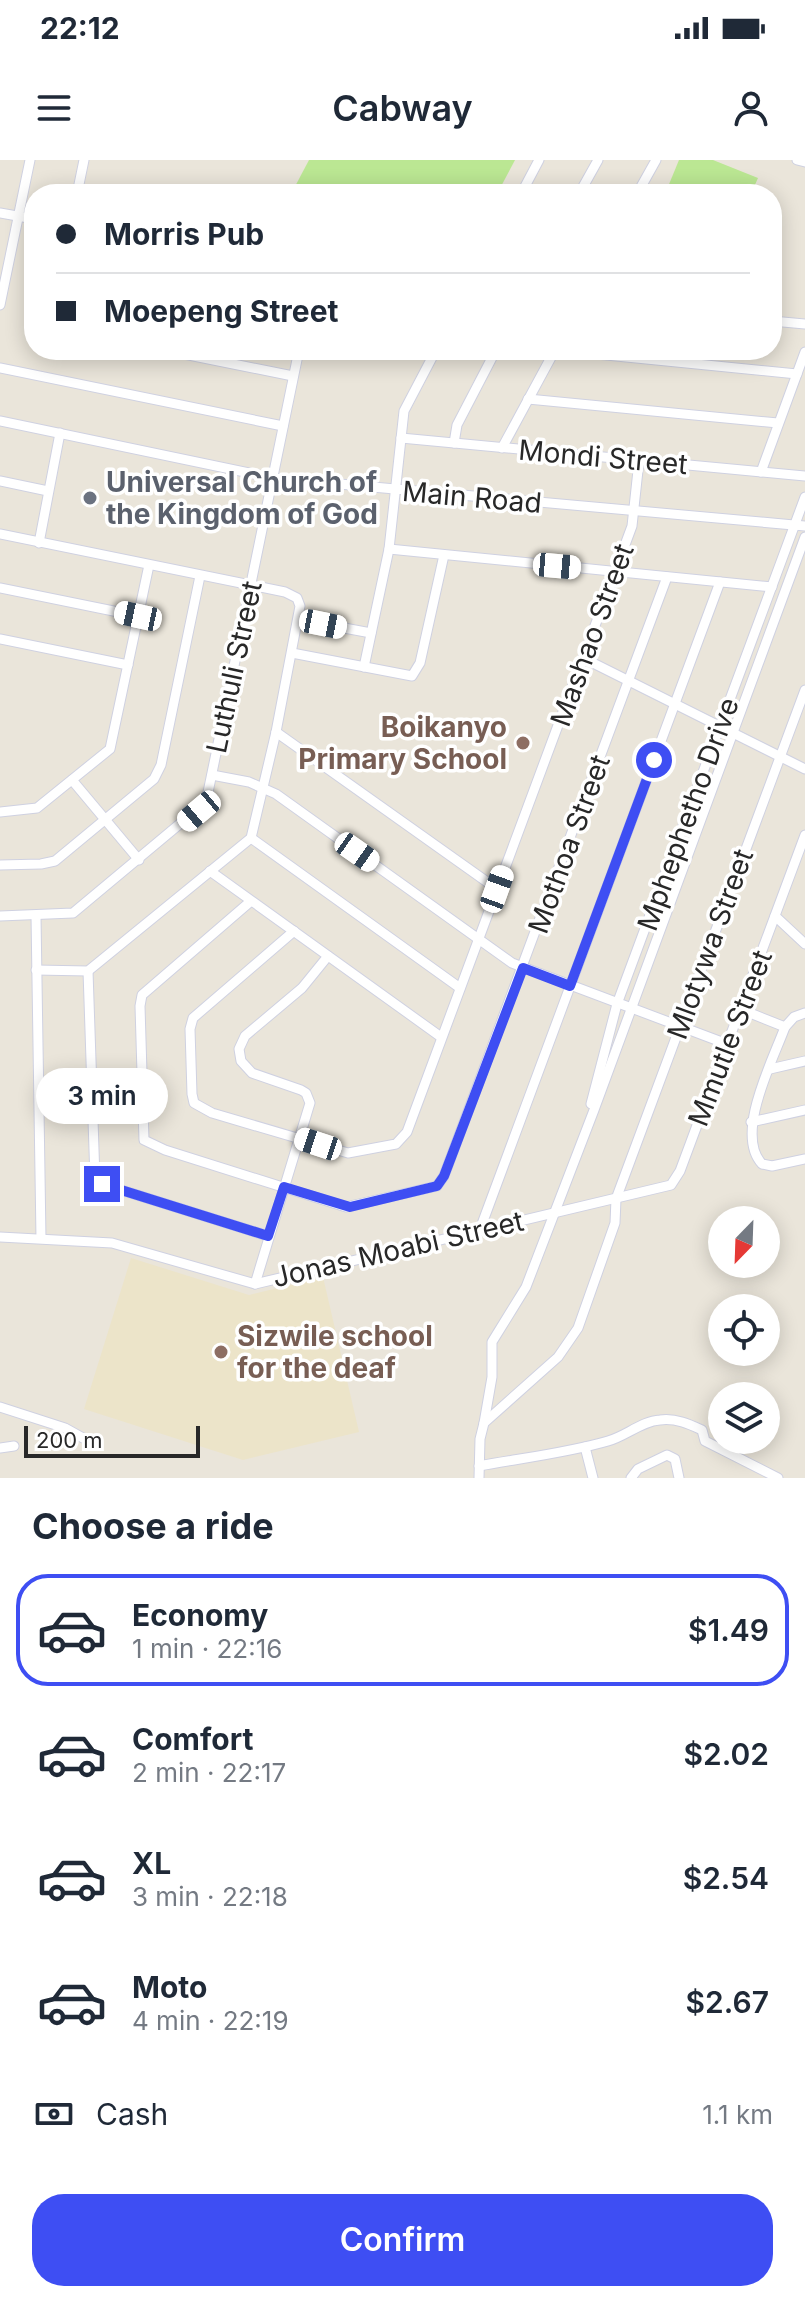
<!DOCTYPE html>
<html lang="en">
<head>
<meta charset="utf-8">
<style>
  body { margin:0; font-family:Inter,sans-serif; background:#f6f6f7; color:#1f2937; height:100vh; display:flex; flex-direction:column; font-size:30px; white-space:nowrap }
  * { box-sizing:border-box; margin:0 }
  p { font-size:26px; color:#747a83 }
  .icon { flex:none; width:44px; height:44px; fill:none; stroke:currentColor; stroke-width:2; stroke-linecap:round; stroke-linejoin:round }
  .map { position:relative; height:1318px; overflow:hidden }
  .drawer { display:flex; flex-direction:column; background:#fff; flex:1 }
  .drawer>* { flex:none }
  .guide { position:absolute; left:24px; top:24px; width:758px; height:176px; border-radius:32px; box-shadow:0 4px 20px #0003; display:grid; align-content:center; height:176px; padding:0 32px; background:#fff }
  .needle { width:52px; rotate:203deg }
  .fabs { position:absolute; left:708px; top:1046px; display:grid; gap:16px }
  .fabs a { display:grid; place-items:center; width:72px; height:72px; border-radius:50%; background:#fff; box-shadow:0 4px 20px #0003; font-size:40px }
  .scale { position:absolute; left:24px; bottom:20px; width:176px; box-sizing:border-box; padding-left:8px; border:4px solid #282828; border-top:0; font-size:22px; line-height:28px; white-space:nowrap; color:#282828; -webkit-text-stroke:6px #fff; paint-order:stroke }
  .end { position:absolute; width:36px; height:36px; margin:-18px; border:10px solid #3e4ef3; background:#fff; box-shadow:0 0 0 4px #fff }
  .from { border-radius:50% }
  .bubble { position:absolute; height:56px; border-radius:28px; background:#fff; box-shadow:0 4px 20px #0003; font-size:26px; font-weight:600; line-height:56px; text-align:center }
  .car { position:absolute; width:24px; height:48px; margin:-24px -12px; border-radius:10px; box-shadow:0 0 6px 2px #0007; background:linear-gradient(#fff 24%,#345 0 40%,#fff 0 76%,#345 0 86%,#fff 0) }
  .guide b { display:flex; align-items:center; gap:28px; height:76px; font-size:30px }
  .guide b+b { border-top:2px solid #e0e1e3 }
  .guide i { width:20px; height:20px; background:#1f2937 }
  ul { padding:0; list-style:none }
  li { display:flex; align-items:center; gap:24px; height:112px; margin:0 16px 12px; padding:0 16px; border:4px solid transparent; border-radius:32px }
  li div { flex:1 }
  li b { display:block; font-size:30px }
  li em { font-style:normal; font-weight:600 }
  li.active { border-color:#3e4ef3 }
  li>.icon { width:72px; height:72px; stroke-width:1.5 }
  h2 { padding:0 32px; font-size:36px; line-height:96px }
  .pay { display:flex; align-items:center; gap:20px; height:88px; padding:0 32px; font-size:30px }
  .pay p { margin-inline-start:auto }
  .cta { display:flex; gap:16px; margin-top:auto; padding:16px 32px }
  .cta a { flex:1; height:92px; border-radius:32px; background:#3e4ef3; color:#fff; font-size:32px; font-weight:600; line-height:92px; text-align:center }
  .status { display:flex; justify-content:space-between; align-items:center; height:56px; padding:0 40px; background:#fff; direction:ltr }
  .status svg { height:22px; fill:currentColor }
  header { display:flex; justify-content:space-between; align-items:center; height:104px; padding:0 32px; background:#fff; font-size:36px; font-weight:600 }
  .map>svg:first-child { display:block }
</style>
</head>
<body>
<div class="status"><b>22:12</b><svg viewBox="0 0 49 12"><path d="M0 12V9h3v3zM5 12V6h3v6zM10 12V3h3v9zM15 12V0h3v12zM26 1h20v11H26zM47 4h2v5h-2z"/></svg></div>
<header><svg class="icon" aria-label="menu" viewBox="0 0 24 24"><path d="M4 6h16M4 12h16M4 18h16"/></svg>Cabway<svg class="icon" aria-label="person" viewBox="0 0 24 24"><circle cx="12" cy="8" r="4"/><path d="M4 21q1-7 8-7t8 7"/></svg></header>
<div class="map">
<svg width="805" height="1318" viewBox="0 0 805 1318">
  <rect width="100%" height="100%" fill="#eae5da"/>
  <path fill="#ece4c9" d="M131 1098 249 1135 323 1117 359 1272 243 1300 84 1249Z"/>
  <g fill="#bbe793">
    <path d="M309 0H515L497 34H291Z"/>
    <path d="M679 0H713L758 18 751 34H665Z"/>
  </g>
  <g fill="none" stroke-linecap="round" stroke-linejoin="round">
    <defs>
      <g id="minor">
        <path d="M797 0 805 2"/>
        <path d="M77 34 84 0"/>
        <path d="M521 34 539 0"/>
        <path d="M579 34 598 0"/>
        <path d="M637 34 656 0"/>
        <path d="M0 53 34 59"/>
        <path d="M0 145 30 0"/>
        <path d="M772 161 805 164"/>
        <path d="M164 190 293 216"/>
        <path d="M556 190 797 214"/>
        <path d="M0 208 283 266"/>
        <path d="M528 239 778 263"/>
        <path d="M0 261 273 318 805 366"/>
        <path d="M401 278 805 316"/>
        <path d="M454 283 457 265 496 190"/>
        <path d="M502 288 555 190"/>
        <path d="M761 312 805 192"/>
        <path d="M0 321 48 331"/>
        <path d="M0 374 285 432 297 438 300 446 276 572 251 678 88 811 36 810"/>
        <path d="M39 383 60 273"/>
        <path d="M389 389 772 427"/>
        <path d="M0 428 138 456"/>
        <path d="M323 464 371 473"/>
        <path d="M0 479 128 505"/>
        <path d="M292 493 412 516 420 503 444 395"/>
        <path d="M583 498 805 609"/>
        <path d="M364 507 389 389 404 251 436 190"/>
        <path d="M276 572 497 729"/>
        <path d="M212 615 249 622 276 634 512 803 727 884"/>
        <path d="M72 620 139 700"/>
        <path d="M0 652 37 648 110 589 149 405"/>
        <path d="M251 678 460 828"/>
        <path d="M0 705 41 704 55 701 154 619 161 605 200 416"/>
        <path d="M210 711 441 877"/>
        <path d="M251 741 142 835 140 846 144 980 165 990 346 1047 437 1026 444 1016 667 417"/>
        <path d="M0 756 73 753 206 642 299 190"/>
        <path d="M36 756 41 1078"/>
        <path d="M775 756 805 784"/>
        <path d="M294 771 193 858 190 869 192 934 194 943 212 953 348 993 396 984 407 972 632 366 639 301"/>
        <path d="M88 811 95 1019 102 1024 268 1076"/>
        <path d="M740 849 785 867"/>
        <path d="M805 853 794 857 785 867C773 900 734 974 762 1004L772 1006 805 999"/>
        <path d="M770 909 805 901"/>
        <path d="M591 944 617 844 805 337"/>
        <path d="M751 962 805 950"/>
        <path d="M479 1072 720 422"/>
        <path d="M0 1077 112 1083 255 1124 671 1025 680 1011 805 675"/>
        <path d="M255 1124 310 943 306 933 301 930 252 913 241 901 239 889 245 876 302 828 328 796"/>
        <path d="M0 1247 65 1268 83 1278"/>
        <path d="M484 1263 492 1217V1182L526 1127 594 950 805 377"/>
        <path d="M585 1287 593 1318"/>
        <path d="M0 1288 14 1286"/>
        <path d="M479 1306C522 1298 567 1293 608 1281 626 1276 642 1261 660 1260 676 1258 689 1264 702 1270L705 1281 778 1318"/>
        <path d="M479 1318 480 1279 484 1263 558 1197 578 1168 615 1063 616 1039 805 530"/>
        <path d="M631 1318 638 1309 667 1295 675 1299 679 1318"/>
      </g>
    </defs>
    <use href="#minor" stroke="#cfd1e1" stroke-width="11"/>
    <use href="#minor" stroke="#fff" stroke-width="9"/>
  </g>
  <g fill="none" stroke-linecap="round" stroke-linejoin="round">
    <path stroke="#3e4ef3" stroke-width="10" d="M102 1024 268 1076 284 1027 350 1047 437 1026 444 1016 523 808 570 826 654 600"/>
  </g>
  <circle fill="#6b7280" stroke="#fff" stroke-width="3" cx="90" cy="338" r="8"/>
  <g fill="#8d6e63" stroke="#fff" stroke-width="3">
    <circle cx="523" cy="583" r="8"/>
    <circle cx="221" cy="1192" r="8"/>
  </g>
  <g text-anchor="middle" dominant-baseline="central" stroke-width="7" stroke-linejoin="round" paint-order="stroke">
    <g font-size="28" fill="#282828" stroke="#fff">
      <text transform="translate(603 297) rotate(5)">Mondi Street</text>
      <text transform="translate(472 337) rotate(5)">Main Road</text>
      <text transform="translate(592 475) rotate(-70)">Mashao Street</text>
      <text transform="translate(234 507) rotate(-78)">Luthuli Street</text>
      <text transform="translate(688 654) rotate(-70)">Mphephetho Drive</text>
      <text transform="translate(569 684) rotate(-70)">Mothoa Street</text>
      <text transform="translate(710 784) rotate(-70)">Mlotywa Street</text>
      <text transform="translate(730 878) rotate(-69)">Mmutle Street</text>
      <text transform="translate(398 1089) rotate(-13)">Jonas Moabi Street</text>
    </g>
    <g font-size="28" font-weight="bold" fill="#5b616d" stroke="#fff" text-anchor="start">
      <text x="106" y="322">Universal Church of<tspan x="106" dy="32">the Kingdom of God</tspan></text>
    </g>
    <g font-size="28" font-weight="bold" fill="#785e54" stroke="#fff" text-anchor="end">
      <text x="507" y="567">Boikanyo<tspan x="507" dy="32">Primary School</tspan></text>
      <text x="237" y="1176" text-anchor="start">Sizwile school<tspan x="237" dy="32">for the deaf</tspan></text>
    </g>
  </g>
</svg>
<div class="fabs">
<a><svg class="needle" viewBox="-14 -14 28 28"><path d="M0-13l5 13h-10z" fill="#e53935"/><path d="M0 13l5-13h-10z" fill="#747a83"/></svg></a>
<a><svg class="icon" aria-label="locate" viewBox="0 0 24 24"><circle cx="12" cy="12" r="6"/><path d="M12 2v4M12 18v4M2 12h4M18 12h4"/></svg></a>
<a><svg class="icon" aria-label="layers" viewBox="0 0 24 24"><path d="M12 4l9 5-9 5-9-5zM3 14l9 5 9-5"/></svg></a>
</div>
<div class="scale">200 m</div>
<i class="end from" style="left:654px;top:600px"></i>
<i class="end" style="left:102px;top:1024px"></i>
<div class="bubble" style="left:36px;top:908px;width:132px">3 min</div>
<i class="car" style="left:557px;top:406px;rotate:95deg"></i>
<i class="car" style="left:138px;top:456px;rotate:282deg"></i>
<i class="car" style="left:323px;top:464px;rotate:101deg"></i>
<i class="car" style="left:199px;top:651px;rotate:230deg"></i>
<i class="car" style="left:357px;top:692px;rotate:125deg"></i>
<i class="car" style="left:497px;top:729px;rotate:20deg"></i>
<i class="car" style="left:318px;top:984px;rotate:288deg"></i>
<div class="guide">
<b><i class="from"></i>Morris Pub</b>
<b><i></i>Moepeng Street</b>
</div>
</div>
<section class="drawer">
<h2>Choose a ride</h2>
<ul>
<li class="active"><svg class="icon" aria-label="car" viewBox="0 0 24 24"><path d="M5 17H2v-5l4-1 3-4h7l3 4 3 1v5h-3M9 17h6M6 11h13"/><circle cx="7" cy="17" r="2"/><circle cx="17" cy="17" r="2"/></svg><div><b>Economy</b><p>1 min · 22:16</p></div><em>$1.49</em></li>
<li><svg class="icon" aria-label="car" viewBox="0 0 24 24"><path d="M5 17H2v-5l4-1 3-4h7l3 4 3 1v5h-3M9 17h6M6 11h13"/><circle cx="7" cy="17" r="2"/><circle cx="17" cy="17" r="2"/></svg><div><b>Comfort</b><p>2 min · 22:17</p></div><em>$2.02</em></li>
<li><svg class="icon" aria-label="car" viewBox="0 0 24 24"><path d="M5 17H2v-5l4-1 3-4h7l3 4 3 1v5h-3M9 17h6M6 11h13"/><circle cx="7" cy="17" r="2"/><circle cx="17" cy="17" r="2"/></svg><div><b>XL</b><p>3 min · 22:18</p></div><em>$2.54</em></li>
<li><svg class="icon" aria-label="car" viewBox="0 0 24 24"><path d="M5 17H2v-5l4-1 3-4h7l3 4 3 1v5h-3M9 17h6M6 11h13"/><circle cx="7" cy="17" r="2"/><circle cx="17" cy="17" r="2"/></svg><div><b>Moto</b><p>4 min · 22:19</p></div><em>$2.67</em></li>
</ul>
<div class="pay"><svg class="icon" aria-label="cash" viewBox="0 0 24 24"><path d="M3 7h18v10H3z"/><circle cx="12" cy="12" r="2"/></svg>Cash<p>1.1 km</p></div>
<div class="cta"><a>Confirm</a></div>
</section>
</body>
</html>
